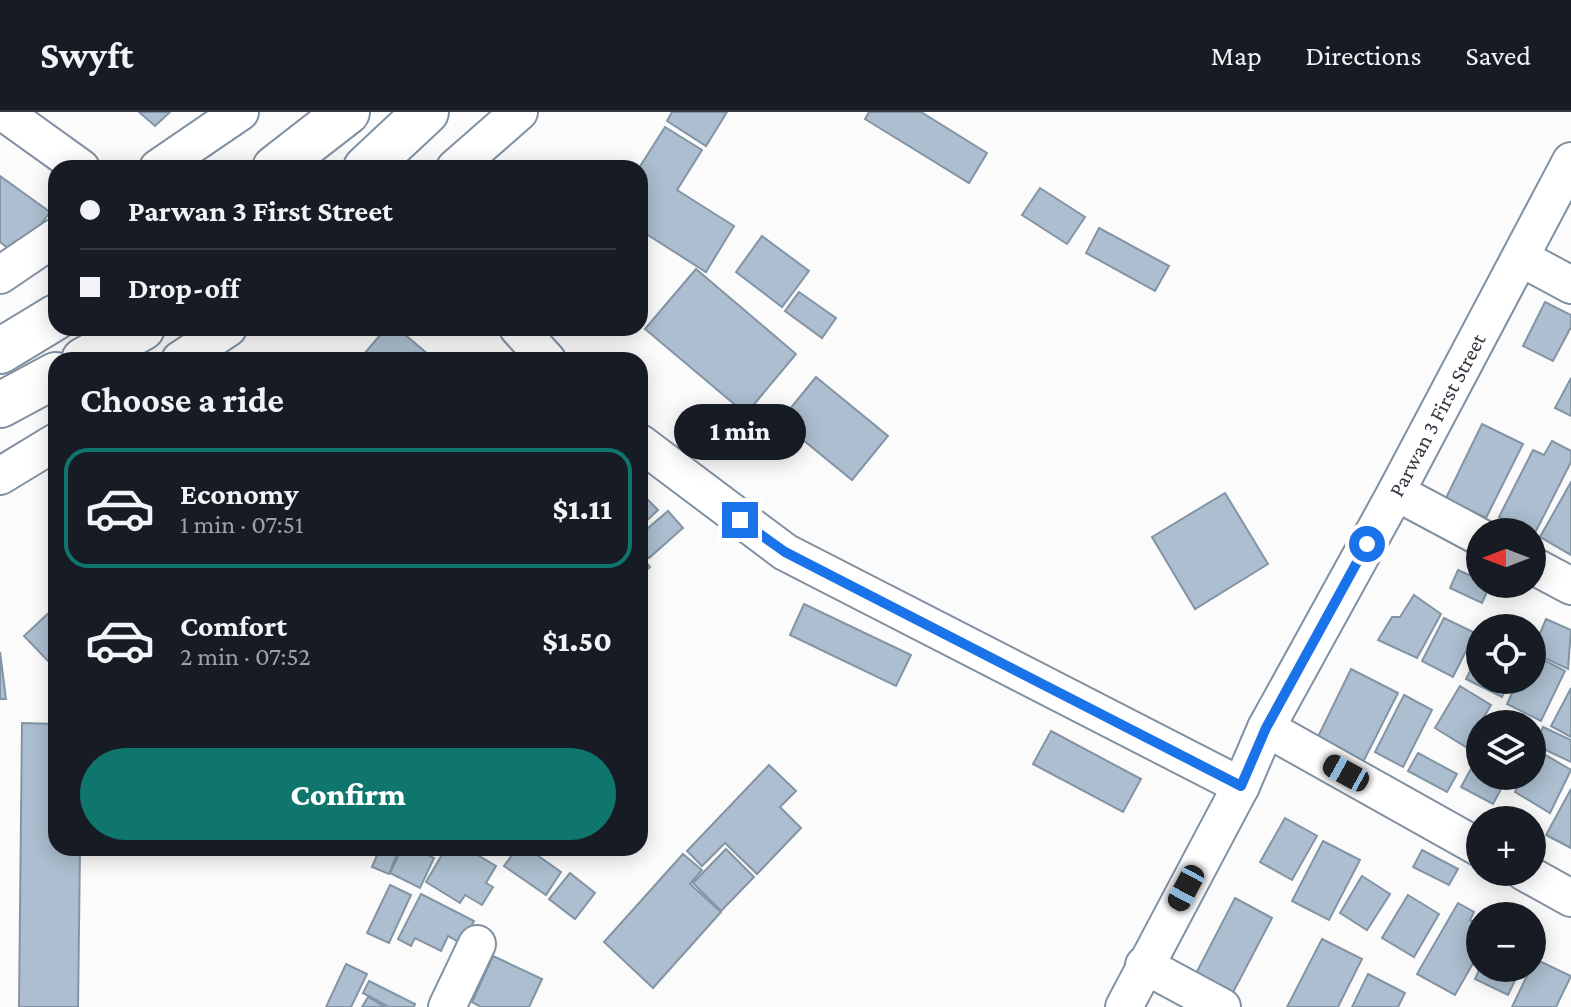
<!DOCTYPE html>
<html lang="en">
<head>
<meta charset="utf-8">
<style>
  body { margin:0; font-family:"Crimson Pro",serif; background:#20242c; color:#f1f3f6; height:100vh; display:flex; flex-direction:column; font-size:30px; white-space:nowrap }
  * { box-sizing:border-box; margin:0 }
  p { font-size:26px; color:#9ea1a6 }
  .icon { flex:none; width:44px; height:44px; fill:none; stroke:currentColor; stroke-width:2; stroke-linecap:round; stroke-linejoin:round }
  .map { position:relative; flex:1; overflow:hidden }
  .details { position:absolute; left:48px; top:240px; width:600px; height:504px; display:flex; flex-direction:column; background:#171b24; border-radius:24px; box-shadow:0 4px 20px #0003 }
  .details>* { flex:none }
  .hud { position:absolute; left:48px; top:48px; width:600px; height:176px; border-radius:24px; box-shadow:0 4px 20px #0003; display:grid; align-content:center; height:176px; padding:0 32px; background:#171b24 }
  .needle { width:52px; rotate:270deg }
  .tools { position:absolute; left:1466px; top:406px; display:grid; gap:16px }
  .tools a { display:grid; place-items:center; width:80px; height:80px; border-radius:50%; background:#171b24; box-shadow:0 4px 20px #0003; font-size:40px }
  .end { position:absolute; width:36px; height:36px; margin:-18px; border:10px solid #1a73e8; background:#fff; box-shadow:0 0 0 4px #fff }
  .from { border-radius:50% }
  .bubble { position:absolute; height:56px; border-radius:28px; background:#171b24; box-shadow:0 4px 20px #0003; font-size:26px; font-weight:800; line-height:56px; text-align:center }
  .car { position:absolute; width:24px; height:48px; margin:-24px -12px; border-radius:10px; box-shadow:0 0 6px 2px #0007; background:linear-gradient(#222 24%,#8ab4d8 0 40%,#222 0 76%,#8ab4d8 0 86%,#222 0) }
  .hud b { display:flex; align-items:center; gap:28px; height:76px; font-size:30px }
  .hud b+b { border-top:2px solid #363941 }
  .hud i { width:20px; height:20px; background:#f1f3f6 }
  ul { padding:0; list-style:none }
  li { display:flex; align-items:center; gap:24px; height:120px; margin:0 16px 12px; padding:0 16px; border:4px solid transparent; border-radius:24px }
  li div { flex:1 }
  li b { display:block; font-size:30px }
  li em { font-style:normal; font-weight:800 }
  li.active { border-color:#0f766e }
  li>.icon { width:72px; height:72px; stroke-width:1.5 }
  h2 { padding:0 32px; font-size:36px; line-height:96px }
  .button { display:flex; gap:16px; margin-top:auto; padding:16px 32px }
  .button a { flex:1; height:92px; border-radius:48px; background:#0f766e; color:#fff; font-size:32px; font-weight:800; line-height:92px; text-align:center }
  header { display:flex; align-items:center; gap:48px; box-sizing:border-box; height:112px; padding:0 40px; background:#171b24; border-bottom:2px solid #363941 }
  header strong { font-size:38px }
  nav { display:flex; gap:44px; margin-inline-start:auto; font-size:28px }
  .map>svg:first-child { display:block }
</style>
</head>
<body>
<header>
<strong>Swyft</strong>
<nav><a>Map</a><a>Directions</a><a>Saved</a></nav>
</header>
<div class="map">
<svg width="1571" height="895" viewBox="0 0 1571 895">
  <rect width="100%" height="100%" fill="#fbfbfb"/>
  <g fill="#acbecf" stroke="#8394a5" stroke-width="2">
    <path d="M139 0H170L155 14Z"/>
    <path d="M672 0H727L706 34 667 9Z"/>
    <path d="M869 0H921L987 41 969 71 865 7Z"/>
    <path d="M665 15 702 38 677 78 734 114 706 160 640 118 639 56Z"/>
    <path d="M0 64 50 100 18 144 0 130Z"/>
    <path d="M1040 76 1085 105 1067 132 1022 103Z"/>
    <path d="M1099 116 1169 154 1155 179 1086 141Z"/>
    <path d="M762 124 809 159 782 195 736 160Z"/>
    <path d="M696 157 796 242 746 302 645 217Z"/>
    <path d="M799 180 836 206 822 226 785 199Z"/>
    <path d="M1545 190 1571 203V215L1553 249 1523 234Z"/>
    <path d="M386 216H397L435 248H359Z"/>
    <path d="M816 265 888 324 852 368 780 309Z"/>
    <path d="M1571 266V304L1555 296Z"/>
    <path d="M1482 312 1523 332 1486 406 1446 386Z"/>
    <path d="M1552 329 1571 339V350L1534 423 1499 405 1533 338 1544 343Z"/>
    <path d="M1571 370V443L1540 425Z"/>
    <path d="M1225 381 1268 452 1195 497 1152 425Z"/>
    <path d="M642 382 658 398 640 415V384Z"/>
    <path d="M668 399 683 416 649 446 640 436V423Z"/>
    <path d="M640 443 650 455 640 464Z"/>
    <path d="M1458 458 1480 468V472L1490 473 1482 491 1450 476Z"/>
    <path d="M1414 483 1441 502 1417 546 1378 528 1392 505H1400Z"/>
    <path d="M804 492 911 543 896 574 790 523Z"/>
    <path d="M56 494V546L50 551 24 524Z"/>
    <path d="M1444 506 1475 521 1453 565 1422 549Z"/>
    <path d="M1546 507 1571 518 1568 557 1532 540Z"/>
    <path d="M1480 539V568H1510L1502 585 1466 567Z"/>
    <path d="M0 540 6 587H0Z"/>
    <path d="M1532 542 1565 559 1541 609 1507 592 1518 568H1532Z"/>
    <path d="M1351 557 1398 581 1359 658 1313 635Z"/>
    <path d="M1460 574 1491 593 1466 635 1435 616Z"/>
    <path d="M1571 576V625L1551 614Z"/>
    <path d="M1404 583 1432 598 1403 655 1375 640Z"/>
    <path d="M22 611 56 612V736H80L78 895H19Z"/>
    <path d="M1543 615 1571 628V650L1535 633Z"/>
    <path d="M1051 619 1141 667 1123 700 1033 652Z"/>
    <path d="M1539 639 1571 658 1550 701 1515 680 1524 664H1532V651Z"/>
    <path d="M1480 640V664H1508L1493 692 1461 675Z"/>
    <path d="M1418 641 1457 662 1447 680 1408 659Z"/>
    <path d="M769 653 796 679 780 695 801 716 757 762 725 731 702 754 687 739Z"/>
    <path d="M1571 677V736L1546 723Z"/>
    <path d="M1285 706 1317 724 1292 768 1260 750Z"/>
    <path d="M1323 729 1360 748 1329 808 1292 789Z"/>
    <path d="M380 736 399 737 389 762 372 755Z"/>
    <path d="M402 736H413L434 746 420 776 390 761Z"/>
    <path d="M446 736H466L496 754 486 771 493 775 482 793 465 783 460 791 426 770Z"/>
    <path d="M517 736H527L561 760 546 783 504 754Z"/>
    <path d="M726 737 754 765 721 799 693 771Z"/>
    <path d="M1422 738 1458 757 1449 773 1413 755Z"/>
    <path d="M683 742 702 758 690 772 721 800 653 876 604 830Z"/>
    <path d="M570 761 595 781 575 807 549 787Z"/>
    <path d="M1362 764 1390 782 1367 818 1340 801Z"/>
    <path d="M390 773 411 783 389 831 367 821Z"/>
    <path d="M421 782 474 809 462 832 448 824 441 839 415 826 411 834 398 827Z"/>
    <path d="M1408 783 1439 802 1414 845 1382 826Z"/>
    <path d="M1235 786 1272 806 1228 890 1191 871Z"/>
    <path d="M1458 791 1474 800 1470 808 1480 814V839L1455 883 1417 862Z"/>
    <path d="M1322 827 1362 847 1338 895H1287Z"/>
    <path d="M493 844 542 867 529 895H481L472 890Z"/>
    <path d="M1535 847 1571 864 1556 895H1512Z"/>
    <path d="M346 852 367 862 351 895H326Z"/>
    <path d="M1480 856H1521L1508 883 1475 867Z"/>
    <path d="M1368 862 1405 881 1398 895H1352Z"/>
    <path d="M369 869 415 892 414 895H389L363 881Z"/>
    <path d="M368 885 385 895H362Z"/>
  </g>
  <g fill="none" stroke-linecap="round" stroke-linejoin="round">
    <defs>
      <g id="minor">
        <path d="M3 0 81 56"/>
        <path d="M158 56 240 0"/>
        <path d="M455 56 519 0"/>
        <path d="M1521 146 1571 173"/>
        <path d="M0 163 56 125"/>
        <path d="M518 216 547 248"/>
        <path d="M180 248 228 216"/>
        <path d="M640 331 785 440 1241 674"/>
        <path d="M0 364 56 330"/>
        <path d="M1396 380 1480 425"/>
        <path d="M1532 453 1571 474"/>
        <path d="M1266 616 1480 736"/>
        <path d="M1524 760 1571 786"/>
        <path d="M1144 853 1222 895"/>
        <path d="M447 895 477 832"/>
        <path d="M1124 895 1241 674 1266 616 1396 380 1571 49"/>
      </g>
      <g id="highway">
        <path d="M275 56 347 0"/>
        <path d="M366 56 426 0"/>
        <path d="M0 239 56 205"/>
        <path d="M84 248 142 216"/>
        <path d="M0 293 56 263"/>
      </g>
    </defs>
    <use href="#minor" stroke="#8091a2" stroke-width="40"/>
    <use href="#highway" stroke="#8091a2" stroke-width="48"/>
    <use href="#minor" stroke="#fff" stroke-width="36"/>
    <use href="#highway" stroke="#fff" stroke-width="44"/>
  </g>
  <g fill="none" stroke-linecap="round" stroke-linejoin="round">
    <path stroke="#1a73e8" stroke-width="10" d="M740 408 785 440 1241 674 1266 616 1367 432"/>
  </g>
  <g text-anchor="middle" dominant-baseline="central" stroke-width="7" stroke-linejoin="round" paint-order="stroke">
    <g font-size="22" fill="#30373e" stroke="#fff">
      <text transform="translate(1437 303) rotate(-62)">Parwan 3 First Street</text>
    </g>
  </g>
</svg>
<div class="tools">
<a><svg class="needle" viewBox="-14 -14 28 28"><path d="M0-13l5 13h-10z" fill="#e53935"/><path d="M0 13l5-13h-10z" fill="#9ea1a6"/></svg></a>
<a><svg class="icon" aria-label="locate" viewBox="0 0 24 24"><circle cx="12" cy="12" r="6"/><path d="M12 2v4M12 18v4M2 12h4M18 12h4"/></svg></a>
<a><svg class="icon" aria-label="layers" viewBox="0 0 24 24"><path d="M12 4l9 5-9 5-9-5zM3 14l9 5 9-5"/></svg></a>
<a>+</a>
<a>−</a>
</div>
<i class="end from" style="left:1367px;top:432px"></i>
<i class="end" style="left:740px;top:408px"></i>
<div class="bubble" style="left:674px;top:292px;width:132px">1 min</div>
<i class="car" style="left:1346px;top:661px;rotate:299deg"></i>
<i class="car" style="left:1186px;top:776px;rotate:208deg"></i>
<div class="hud">
<b><i class="from"></i>Parwan 3 First Street</b>
<b><i></i>Drop-off</b>
</div>
<section class="details">
<h2>Choose a ride</h2>
<ul>
<li class="active"><svg class="icon" aria-label="car" viewBox="0 0 24 24"><path d="M5 17H2v-5l4-1 3-4h7l3 4 3 1v5h-3M9 17h6M6 11h13"/><circle cx="7" cy="17" r="2"/><circle cx="17" cy="17" r="2"/></svg><div><b>Economy</b><p>1 min · 07:51</p></div><em>$1.11</em></li>
<li><svg class="icon" aria-label="car" viewBox="0 0 24 24"><path d="M5 17H2v-5l4-1 3-4h7l3 4 3 1v5h-3M9 17h6M6 11h13"/><circle cx="7" cy="17" r="2"/><circle cx="17" cy="17" r="2"/></svg><div><b>Comfort</b><p>2 min · 07:52</p></div><em>$1.50</em></li>
</ul>
<div class="button"><a>Confirm</a></div>
</section>
</div>
</body>
</html>
